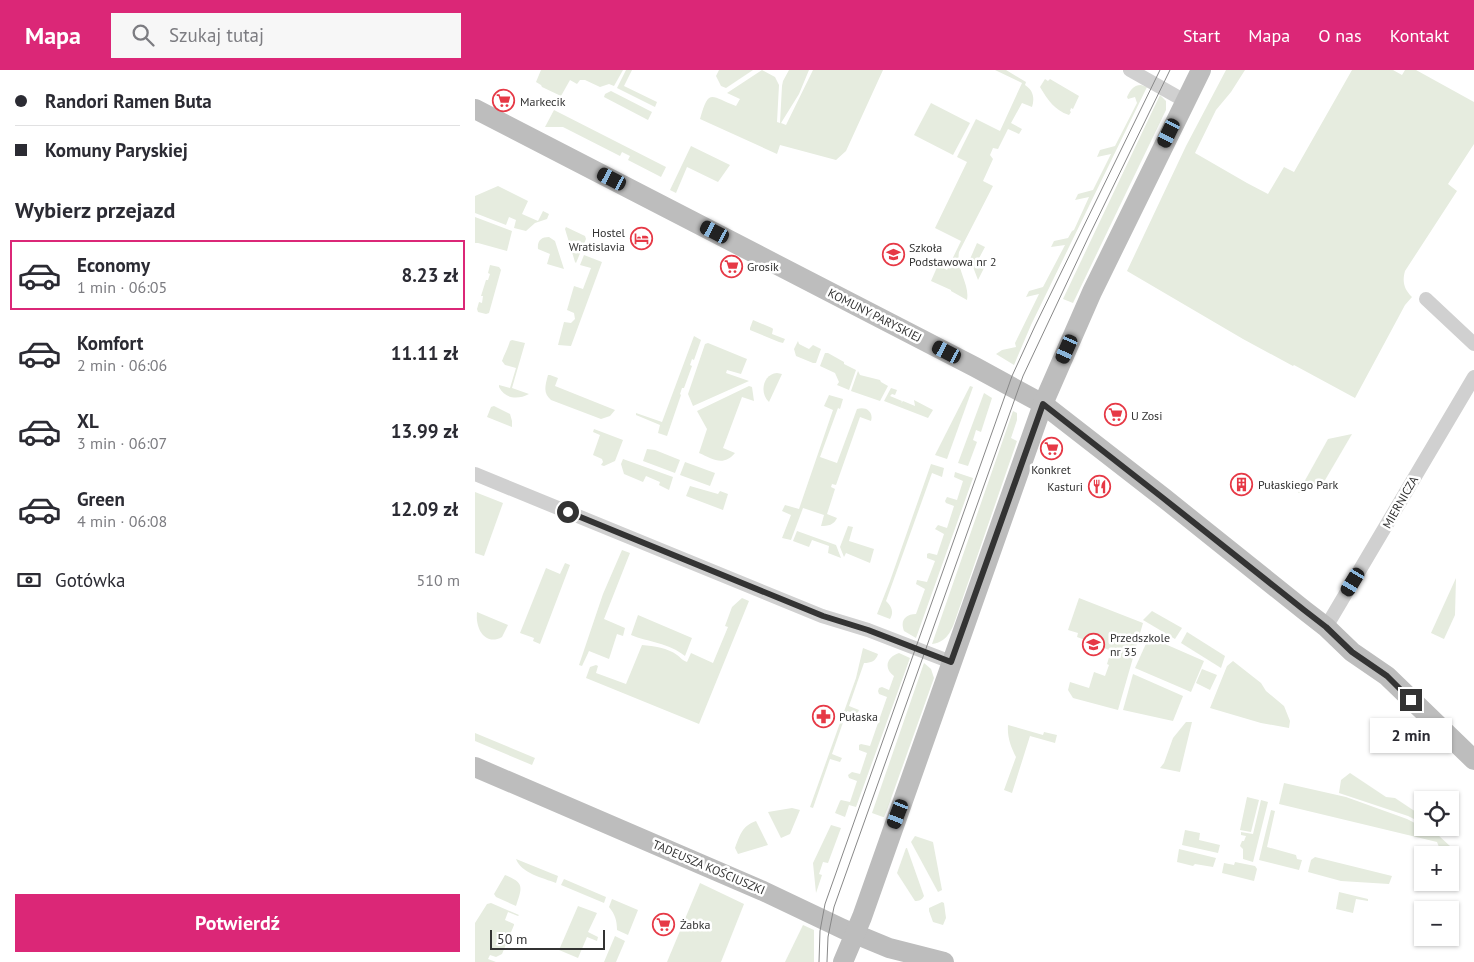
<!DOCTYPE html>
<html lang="pl">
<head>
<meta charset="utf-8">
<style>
  body { margin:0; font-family:"PT Sans",sans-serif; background:#f7f7f7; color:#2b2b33; height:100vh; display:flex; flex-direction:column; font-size:19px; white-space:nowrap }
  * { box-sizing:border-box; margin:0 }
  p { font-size:16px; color:#7c7c81 }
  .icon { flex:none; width:28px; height:28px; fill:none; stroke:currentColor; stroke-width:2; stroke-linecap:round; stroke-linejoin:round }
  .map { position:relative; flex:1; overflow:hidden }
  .drawer { display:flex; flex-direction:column; background:#fff; width:475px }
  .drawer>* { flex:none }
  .banner { display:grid; align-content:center; height:110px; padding:0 15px; background:#fff }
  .fabs { position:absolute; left:939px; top:721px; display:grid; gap:10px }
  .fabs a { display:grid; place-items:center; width:45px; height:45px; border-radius:0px; background:#fff; box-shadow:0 1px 4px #0004; font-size:25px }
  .scale { position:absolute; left:15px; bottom:12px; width:115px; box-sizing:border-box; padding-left:5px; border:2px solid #333; border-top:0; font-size:14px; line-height:18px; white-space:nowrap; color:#333; -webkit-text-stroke:4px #fff; paint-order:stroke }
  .end { position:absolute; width:22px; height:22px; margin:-11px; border:6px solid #333; background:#fff; box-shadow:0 0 0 2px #fff }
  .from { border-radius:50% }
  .bubble { position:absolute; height:35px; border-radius:0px; background:#fff; box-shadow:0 1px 4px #0004; font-size:16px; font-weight:700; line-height:35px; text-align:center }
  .car { position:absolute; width:15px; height:30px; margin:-15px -8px; border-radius:6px; box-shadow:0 0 4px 1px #0007; background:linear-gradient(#222 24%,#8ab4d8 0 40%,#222 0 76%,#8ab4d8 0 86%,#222 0) }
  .banner b { display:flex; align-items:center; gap:18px; height:48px; font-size:19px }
  .banner b+b { border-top:1px solid #e1e1e2 }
  .banner i { width:12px; height:12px; background:#2b2b33 }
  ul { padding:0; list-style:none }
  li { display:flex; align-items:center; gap:15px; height:70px; margin:0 10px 8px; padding:0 5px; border:2px solid transparent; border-radius:0px }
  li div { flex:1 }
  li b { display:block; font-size:19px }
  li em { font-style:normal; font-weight:700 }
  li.active { border-color:#db2777 }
  li>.icon { width:45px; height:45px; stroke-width:1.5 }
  h2 { padding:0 15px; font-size:22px; line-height:60px }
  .pay { display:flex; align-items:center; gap:12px; height:55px; padding:0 15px; font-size:19px }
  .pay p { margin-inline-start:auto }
  .button { display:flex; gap:10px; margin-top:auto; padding:10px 15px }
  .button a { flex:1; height:58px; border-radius:0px; background:#db2777; color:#fff; font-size:20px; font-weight:700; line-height:58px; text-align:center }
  header { display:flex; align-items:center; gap:30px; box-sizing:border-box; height:70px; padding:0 25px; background:#db2777; color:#fff }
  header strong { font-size:24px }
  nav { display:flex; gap:28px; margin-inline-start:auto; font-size:18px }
  .search { width:350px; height:45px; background:#f7f7f7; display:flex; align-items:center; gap:12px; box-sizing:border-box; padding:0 18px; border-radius:0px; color:#7c7c81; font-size:19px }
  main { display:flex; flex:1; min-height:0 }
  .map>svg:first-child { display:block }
</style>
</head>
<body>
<header>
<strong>Mapa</strong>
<div class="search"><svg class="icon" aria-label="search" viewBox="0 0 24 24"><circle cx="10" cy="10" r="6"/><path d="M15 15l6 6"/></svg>Szukaj tutaj</div>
<nav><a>Start</a><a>Mapa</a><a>O nas</a><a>Kontakt</a></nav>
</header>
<main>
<section class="drawer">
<div class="banner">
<b><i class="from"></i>Randori Ramen Buta</b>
<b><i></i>Komuny Paryskiej</b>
</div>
<h2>Wybierz przejazd</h2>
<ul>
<li class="active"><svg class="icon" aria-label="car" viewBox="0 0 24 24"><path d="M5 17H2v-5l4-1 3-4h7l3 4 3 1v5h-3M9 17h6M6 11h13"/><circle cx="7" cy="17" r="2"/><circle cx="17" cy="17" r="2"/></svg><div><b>Economy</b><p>1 min · 06:05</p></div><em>8.23 zł</em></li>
<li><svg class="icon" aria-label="car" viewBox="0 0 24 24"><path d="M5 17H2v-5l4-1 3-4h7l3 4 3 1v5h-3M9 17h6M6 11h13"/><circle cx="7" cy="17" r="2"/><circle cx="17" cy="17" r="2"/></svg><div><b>Komfort</b><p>2 min · 06:06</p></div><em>11.11 zł</em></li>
<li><svg class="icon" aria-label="car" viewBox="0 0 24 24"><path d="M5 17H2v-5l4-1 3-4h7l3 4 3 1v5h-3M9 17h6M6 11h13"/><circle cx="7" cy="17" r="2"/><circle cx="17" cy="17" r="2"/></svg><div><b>XL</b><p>3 min · 06:07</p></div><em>13.99 zł</em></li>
<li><svg class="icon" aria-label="car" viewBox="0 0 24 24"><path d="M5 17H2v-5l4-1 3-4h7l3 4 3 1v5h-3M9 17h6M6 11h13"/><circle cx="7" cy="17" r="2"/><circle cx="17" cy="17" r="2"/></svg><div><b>Green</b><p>4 min · 06:08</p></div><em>12.09 zł</em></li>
</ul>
<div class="pay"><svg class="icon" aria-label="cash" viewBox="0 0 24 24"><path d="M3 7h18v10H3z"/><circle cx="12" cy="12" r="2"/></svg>Gotówka<p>510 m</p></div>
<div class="button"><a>Potwierdź</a></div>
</section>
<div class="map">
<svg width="999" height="892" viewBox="0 0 999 892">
  <rect width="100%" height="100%" fill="#fff"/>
  <g fill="#e6ecdf">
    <path d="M66 0H148L139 16 134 14 125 17 110 10H105L102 14 95 10 86 26 67 17 66 15 61 12Z"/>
    <path d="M151 0H157L149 16 182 32 180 37 142 18Z"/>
    <path d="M244 0H278L251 18 246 16 241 6Z"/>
    <path d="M287 0 300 7 304 15 302 52 305 53 307 16 308 11 314 0H334L324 24 306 53 311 55 338 0H408L371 81 361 90 305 75 302 84 225 49C234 17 236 27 261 36L265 29 252 23Z"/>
    <path d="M520 0H531L551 12 550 15C558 20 560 28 557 37L547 33 536 53 547 59 544 64 533 59 523 79 518 78 515 85 518 89 508 111 518 116 484 182C481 200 495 214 492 230L476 221V220L456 211 463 195 472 200 486 171 460 158 492 92 482 87 501 49 525 61 547 13Z"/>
    <path d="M751 0H770L756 22 741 40 720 83 772 113 793 124 809 97 819 102 877 0H918L927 5 930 0H941L999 32V74L973 114 982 121 930 201C927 212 929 219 937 227L930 235 880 328 819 295 818 296 768 269 652 201 711 76Z"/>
    <path d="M570 9 573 11 575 9 604 26 598 39 596 38 595 41 596 42 594 45C579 40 573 30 565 17Z"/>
    <path d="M666 15 672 17 556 255 539 295 521 284 527 280 541 277 540 273 564 224 551 227 554 221 568 217 590 175 576 177 579 171 593 168 597 161 599 160 614 127 600 130 603 124 618 120 636 84 622 87 625 80 640 76 662 33 660 27 653 29 652 27C655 21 658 15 666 15Z"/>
    <path d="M136 21 177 42 173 50 129 27 130 24Z"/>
    <path d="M685 25 691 31V40L598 233 588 229Z"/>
    <path d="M456 33 495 53 478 85 439 65Z"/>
    <path d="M79 40 191 97 186 107 153 90 155 86 147 82 145 86 88 57H70Z"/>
    <path d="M216 76 255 95 243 112 212 97 201 123 195 120Z"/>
    <path d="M23 116 53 131 47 144 63 151 68 141 74 144 72 149 60 153 51 161 39 158 41 150 34 147 31 155 0 143V126Z"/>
    <path d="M0 147 37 161 32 181 3 173H0Z"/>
    <path d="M91 157 110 166 111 169 101 193 100 192 90 159Z"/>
    <path d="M74 167 80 171 89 199 72 194 75 184 63 179C62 171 66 167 74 167Z"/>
    <path d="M502 173 510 177 502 192 510 196 503 210 495 189Z"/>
    <path d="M109 185 127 192 96 276 83 275 89 252 96 253 100 249 99 243 92 240 99 216 108 219 116 198 105 195Z"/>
    <path d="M15 195 24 197 26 200 14 243 11 244 3 242 2 239 4 232 7 233 8 226H6L11 210H13L15 204 13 203Z"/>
    <path d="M278 250 297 258 298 259 297 264 310 269 308 273 304 272 275 260V258Z"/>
    <path d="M219 266 226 270 219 290 217 289 215 295 217 296 209 318H207L205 324 206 325 192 366 183 363 185 355 161 345V343L187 352Z"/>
    <path d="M37 270 50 273 37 318 54 324C43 330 30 329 24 317V315L35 318 41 298 30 295 27 291C29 285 33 278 35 271Z"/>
    <path d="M323 271 324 274 334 279 338 275 346 279 341 293H338L321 286 319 279Z"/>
    <path d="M233 273 272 289 266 304 252 300 251 303 274 311 218 336 213 324 230 274Z"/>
    <path d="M350 283H353L369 292V294L381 300 374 320 362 315 364 312 360 303 345 296Z"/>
    <path d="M383 301 385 305 405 310 406 312 413 316 405 331 376 321Z"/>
    <path d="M302 303 307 304 294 332C284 323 288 304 302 303Z"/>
    <path d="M75 305 83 308 80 316 140 340 135 346 126 349 76 330C68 323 70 316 73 305Z"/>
    <path d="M274 316 277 317 279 331 267 327 248 378 260 383C248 397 238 389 224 383L232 359 222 341Z"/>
    <path d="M495 316 498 317 472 389 460 385Z"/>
    <path d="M416 318 422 320 420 325 417 324 415 326 427 331 426 333 428 331 440 336 439 330 458 340 453 348 409 331Z"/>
    <path d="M509 323 517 328 506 362 501 360 498 370 502 372 493 396 483 393Z"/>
    <path d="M354 325 368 329 365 339 363 338 345 387 362 393 382 339C390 336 399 341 396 351L385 347 361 415 357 414 356 417 360 419 352 444 362 448C359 455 353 456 346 456L349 445 328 438 316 470 307 468 316 445 307 441 310 435 324 439 358 340 349 336Z"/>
    <path d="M19 336 35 344 37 351V357L12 347 16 337Z"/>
    <path d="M538 341 542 343V350L536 368 542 371 483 542C478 557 474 572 457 574Z"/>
    <path d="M119 359 148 370 140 391 129 396 126 395 128 392 127 389 118 385 125 365 118 362Z"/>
    <path d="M877 364 846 417 823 423 853 369Z"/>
    <path d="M172 379 180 380 205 390 200 403 168 391Z"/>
    <path d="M148 389 198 407 194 420 184 415 185 412 171 406 168 412 149 404 146 394Z"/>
    <path d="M210 392 240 403 235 416 205 405Z"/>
    <path d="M456 394 469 398 467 407 457 403 411 531C417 537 419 542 415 549L402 544 415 511Z"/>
    <path d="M480 402 498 408 441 568 429 561C425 551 430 544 441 544L450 519 441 514 442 510 452 512 460 491 452 488V484L454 483 462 485 469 464 460 459 463 455 472 458 479 436 471 433 470 431 472 427 482 430 488 411 479 407Z"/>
    <path d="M215 416 243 424 245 421 253 424 248 440 211 426Z"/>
    <path d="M0 422 28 433 9 486 0 483Z"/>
    <path d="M373 456 378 457 374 471 399 479 395 493 371 483 369 487 365 477Z"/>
    <path d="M322 461 361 475 366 488 353 483 354 476 337 470 334 477 318 471Z"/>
    <path d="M147 480 155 483 129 549 150 558 148 566 142 564 134 589 114 581 107 596 104 595 128 524Z"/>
    <path d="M90 493 95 495 65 574 58 571 59 568 45 563 71 498 85 504Z"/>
    <path d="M981 508 980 545 969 569 956 563Z"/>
    <path d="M267 528 274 531 224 654 111 608 115 597 121 595 123 596 121 603 151 614 167 575C179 576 193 578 202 585 206 588 207 590 212 592L216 583 238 593 253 557 250 556 257 537Z"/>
    <path d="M604 528 668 553 643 640 598 628 593 620 595 612 614 618 619 602 630 606 634 595 632 594 636 581C625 576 614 571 602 567L603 563 593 560Z"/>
    <path d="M677 541 707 558 700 569 668 550Z"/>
    <path d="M2 542 33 555 27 567C11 576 0 560 2 542Z"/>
    <path d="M163 545 217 568 210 586C194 573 173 572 156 565Z"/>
    <path d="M712 562 750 586 746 598 706 573Z"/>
    <path d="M674 567 729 591 716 622 660 598Z"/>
    <path d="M388 578 403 584C401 591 396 593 389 593L374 636 384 640 382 644 372 641 357 684 367 688 365 692 355 689 338 738 335 737 381 608Z"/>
    <path d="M424 583 435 588 381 737 374 735 370 747 360 743 365 731 366 730 375 732 382 711 374 708 373 705 377 702 385 704 392 683 384 680V675L386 674 395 676 412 627 404 624 403 621 404 618 407 617 414 620 419 606C408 598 412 587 424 583Z"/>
    <path d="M758 591 786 613 791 621 809 636 815 651 814 658 786 653 735 638 752 596Z"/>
    <path d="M449 593 456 599 459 608 412 740 409 747H408L397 743Z"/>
    <path d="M727 599 742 605 735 620 721 613Z"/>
    <path d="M658 604 708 626 698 651 648 640Z"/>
    <path d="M711 652H717L705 702 685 698 689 693 698 668Z"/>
    <path d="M533 655 568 665 569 662 582 665 580 673 555 666 537 723 529 720 541 687C536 677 532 667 533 655Z"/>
    <path d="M0 663 60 688 57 695 0 671Z"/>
    <path d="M875 703 911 727 920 728 947 746V753L933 746 864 723 866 710Z"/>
    <path d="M809 713 871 727 932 749 963 765 976 777 975 785H962L964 777 962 772 804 734Z"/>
    <path d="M772 727 784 730 776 762 765 760Z"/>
    <path d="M786 730 793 732 778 792 768 789V779L765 776 767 771H769L771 766 766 765V762L778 764Z"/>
    <path d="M317 738 325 740 315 764 306 768 293 742Z"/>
    <path d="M796 740 800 741 792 777 821 785 822 789 827 790 824 800 784 790Z"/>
    <path d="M281 751 293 775 263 784 260 778C265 765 267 756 281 751Z"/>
    <path d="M356 755 366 758 353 793 348 792 344 804 347 805 341 823 338 793Z"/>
    <path d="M710 760 725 763 724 770 745 775 743 783 707 775Z"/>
    <path d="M440 766 458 772 467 820 463 822 436 772Z"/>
    <path d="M431 778H432L449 826C447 830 444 831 440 831L422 803Z"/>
    <path d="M704 779 741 788 738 797 720 794 718 796 702 792Z"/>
    <path d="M840 787 917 806 914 814 866 811 833 802 836 790Z"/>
    <path d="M41 789 83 806 81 813C68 808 46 803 41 789Z"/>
    <path d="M760 792 780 796 782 799 779 811 747 803 749 793 759 795Z"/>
    <path d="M30 805C50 813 47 817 41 836L21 827 19 824Z"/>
    <path d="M89 809 131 827 129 833 86 815Z"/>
    <path d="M225 813 269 834 246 892H192Z"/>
    <path d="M864 822 893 829V831L881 829 878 843 861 839Z"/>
    <path d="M137 829 163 840 153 865 142 860C142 851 140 844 134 837Z"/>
    <path d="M467 832 469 833 471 848 468 855 458 852 454 841V838Z"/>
    <path d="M16 833 44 845 43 846 33 842 30 850 39 854V855L27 884 21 887 15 885 13 889 21 892H0V853L12 834Z"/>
    <path d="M103 836 122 843 113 862 123 867 122 871 112 867 103 888 84 880Z"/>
    <path d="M328 855 339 860V892H310Z"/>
    <path d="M140 866 150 871 141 892H129Z"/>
  </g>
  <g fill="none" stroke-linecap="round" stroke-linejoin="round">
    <g stroke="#d0d0d0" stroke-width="14">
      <path d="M655 0 710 31"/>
      <path d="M951 229 999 274"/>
      <path d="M0 404 347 546 393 560 476 592"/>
      <path d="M851 557 999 307"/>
    </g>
    <g stroke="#bdbdbd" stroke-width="20">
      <path d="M0 39 500 297 568 334 689 428 829 540 851 557 877 582 912 606 999 690"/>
      <path d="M0 697 288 821 368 859 414 878 469 892"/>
      <path d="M368 892 387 847 568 334 617 222 726 0"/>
    </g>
    <g stroke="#888" stroke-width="1">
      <path d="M344 892 345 861 350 834 537 306 560 256 685 0"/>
      <path d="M352 892 353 867 359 837 548 306 613 168 695 0"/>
    </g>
  </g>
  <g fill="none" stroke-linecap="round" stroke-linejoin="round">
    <path stroke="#333" stroke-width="6" d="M93 442 348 546 393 560 476 592 568 334 688 428 829 540 851 557 877 582 912 606 936 630"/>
  </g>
  <defs>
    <symbol id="supermarket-ring" viewBox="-11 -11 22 22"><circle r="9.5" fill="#fff" stroke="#e63946" stroke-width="1.5"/><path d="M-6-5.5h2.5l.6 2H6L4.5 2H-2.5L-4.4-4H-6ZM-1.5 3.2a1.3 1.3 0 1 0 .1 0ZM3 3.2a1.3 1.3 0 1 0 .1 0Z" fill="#e63946"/></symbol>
    <symbol id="hotel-ring" viewBox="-11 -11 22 22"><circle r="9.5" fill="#fff" stroke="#e63946" stroke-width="1.5"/><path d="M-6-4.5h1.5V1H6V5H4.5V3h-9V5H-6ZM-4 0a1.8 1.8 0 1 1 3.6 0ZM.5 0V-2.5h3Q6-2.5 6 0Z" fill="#e63946"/></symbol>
    <symbol id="school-ring" viewBox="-11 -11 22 22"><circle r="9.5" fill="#fff" stroke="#e63946" stroke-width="1.5"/><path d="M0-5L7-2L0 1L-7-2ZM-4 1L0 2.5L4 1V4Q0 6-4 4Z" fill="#e63946"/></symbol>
    <symbol id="building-ring" viewBox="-11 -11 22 22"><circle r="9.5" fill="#fff" stroke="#e63946" stroke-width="1.5"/><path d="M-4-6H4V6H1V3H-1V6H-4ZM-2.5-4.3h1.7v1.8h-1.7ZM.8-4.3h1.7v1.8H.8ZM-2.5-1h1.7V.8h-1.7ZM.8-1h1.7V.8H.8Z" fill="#e63946"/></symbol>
    <symbol id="restaurant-ring" viewBox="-11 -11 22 22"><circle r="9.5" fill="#fff" stroke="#e63946" stroke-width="1.5"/><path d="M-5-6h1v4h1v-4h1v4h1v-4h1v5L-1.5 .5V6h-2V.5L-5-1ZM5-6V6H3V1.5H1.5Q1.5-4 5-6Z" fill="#e63946"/></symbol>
    <symbol id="pharmacy-ring" viewBox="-11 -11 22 22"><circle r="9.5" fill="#fff" stroke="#e63946" stroke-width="1.5"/><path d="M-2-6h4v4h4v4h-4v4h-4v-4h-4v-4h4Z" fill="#e63946"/></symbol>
  </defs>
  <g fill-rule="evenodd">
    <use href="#supermarket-ring" x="16" y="18" width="25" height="25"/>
    <use href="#hotel-ring" x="154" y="156" width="25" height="25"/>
    <use href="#school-ring" x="406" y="172" width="25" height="25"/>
    <use href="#supermarket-ring" x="244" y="184" width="25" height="25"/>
    <use href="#supermarket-ring" x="628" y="332" width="25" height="25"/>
    <use href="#supermarket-ring" x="564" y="366" width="25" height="25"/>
    <use href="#building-ring" x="754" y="402" width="25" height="25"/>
    <use href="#restaurant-ring" x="612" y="404" width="25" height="25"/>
    <use href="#school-ring" x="606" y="562" width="25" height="25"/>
    <use href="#pharmacy-ring" x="336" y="634" width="25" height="25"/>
    <use href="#supermarket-ring" x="176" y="842" width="25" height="25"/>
  </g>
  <g text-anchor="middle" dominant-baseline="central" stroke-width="5" stroke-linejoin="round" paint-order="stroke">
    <g font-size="12" fill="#333" stroke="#fff" text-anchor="start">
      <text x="45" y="31">Markecik</text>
      <text x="150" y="162" text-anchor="end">Hostel<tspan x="150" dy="14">Wratislavia</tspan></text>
      <text x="434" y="177">Szkoła<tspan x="434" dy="14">Podstawowa nr 2</tspan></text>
      <text x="272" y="196">Grosik</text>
      <text x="656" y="345">U Zosi</text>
      <text x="576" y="399" text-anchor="middle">Konkret</text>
      <text x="783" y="414">Pułaskiego Park</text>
      <text x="608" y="416" text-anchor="end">Kasturi</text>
      <text x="635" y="567">Przedszkole<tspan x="635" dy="14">nr 35</tspan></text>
      <text x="364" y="646">Pułaska</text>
      <text x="205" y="854">Żabka</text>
    </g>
    <g font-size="12" fill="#333" stroke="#fff">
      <text transform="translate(400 245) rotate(27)">KOMUNY PARYSKIEJ</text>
      <text transform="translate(925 432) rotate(-60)">MIERNICZA</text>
      <text transform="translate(234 797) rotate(23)">TADEUSZA KOŚCIUSZKI</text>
    </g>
  </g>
</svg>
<div class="fabs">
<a><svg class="icon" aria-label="locate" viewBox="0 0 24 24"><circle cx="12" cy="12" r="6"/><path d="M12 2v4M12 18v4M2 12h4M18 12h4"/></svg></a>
<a>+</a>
<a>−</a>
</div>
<div class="scale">50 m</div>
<i class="end from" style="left:93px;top:442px"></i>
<i class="end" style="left:936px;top:630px"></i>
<div class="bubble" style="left:895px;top:648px;width:82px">2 min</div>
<i class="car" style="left:694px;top:63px;rotate:206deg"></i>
<i class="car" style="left:137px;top:109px;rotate:297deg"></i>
<i class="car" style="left:240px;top:162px;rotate:297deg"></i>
<i class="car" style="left:592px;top:279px;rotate:204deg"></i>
<i class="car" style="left:472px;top:282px;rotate:297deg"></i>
<i class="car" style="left:878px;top:512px;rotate:211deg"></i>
<i class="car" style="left:423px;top:744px;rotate:201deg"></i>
</div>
</main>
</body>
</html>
